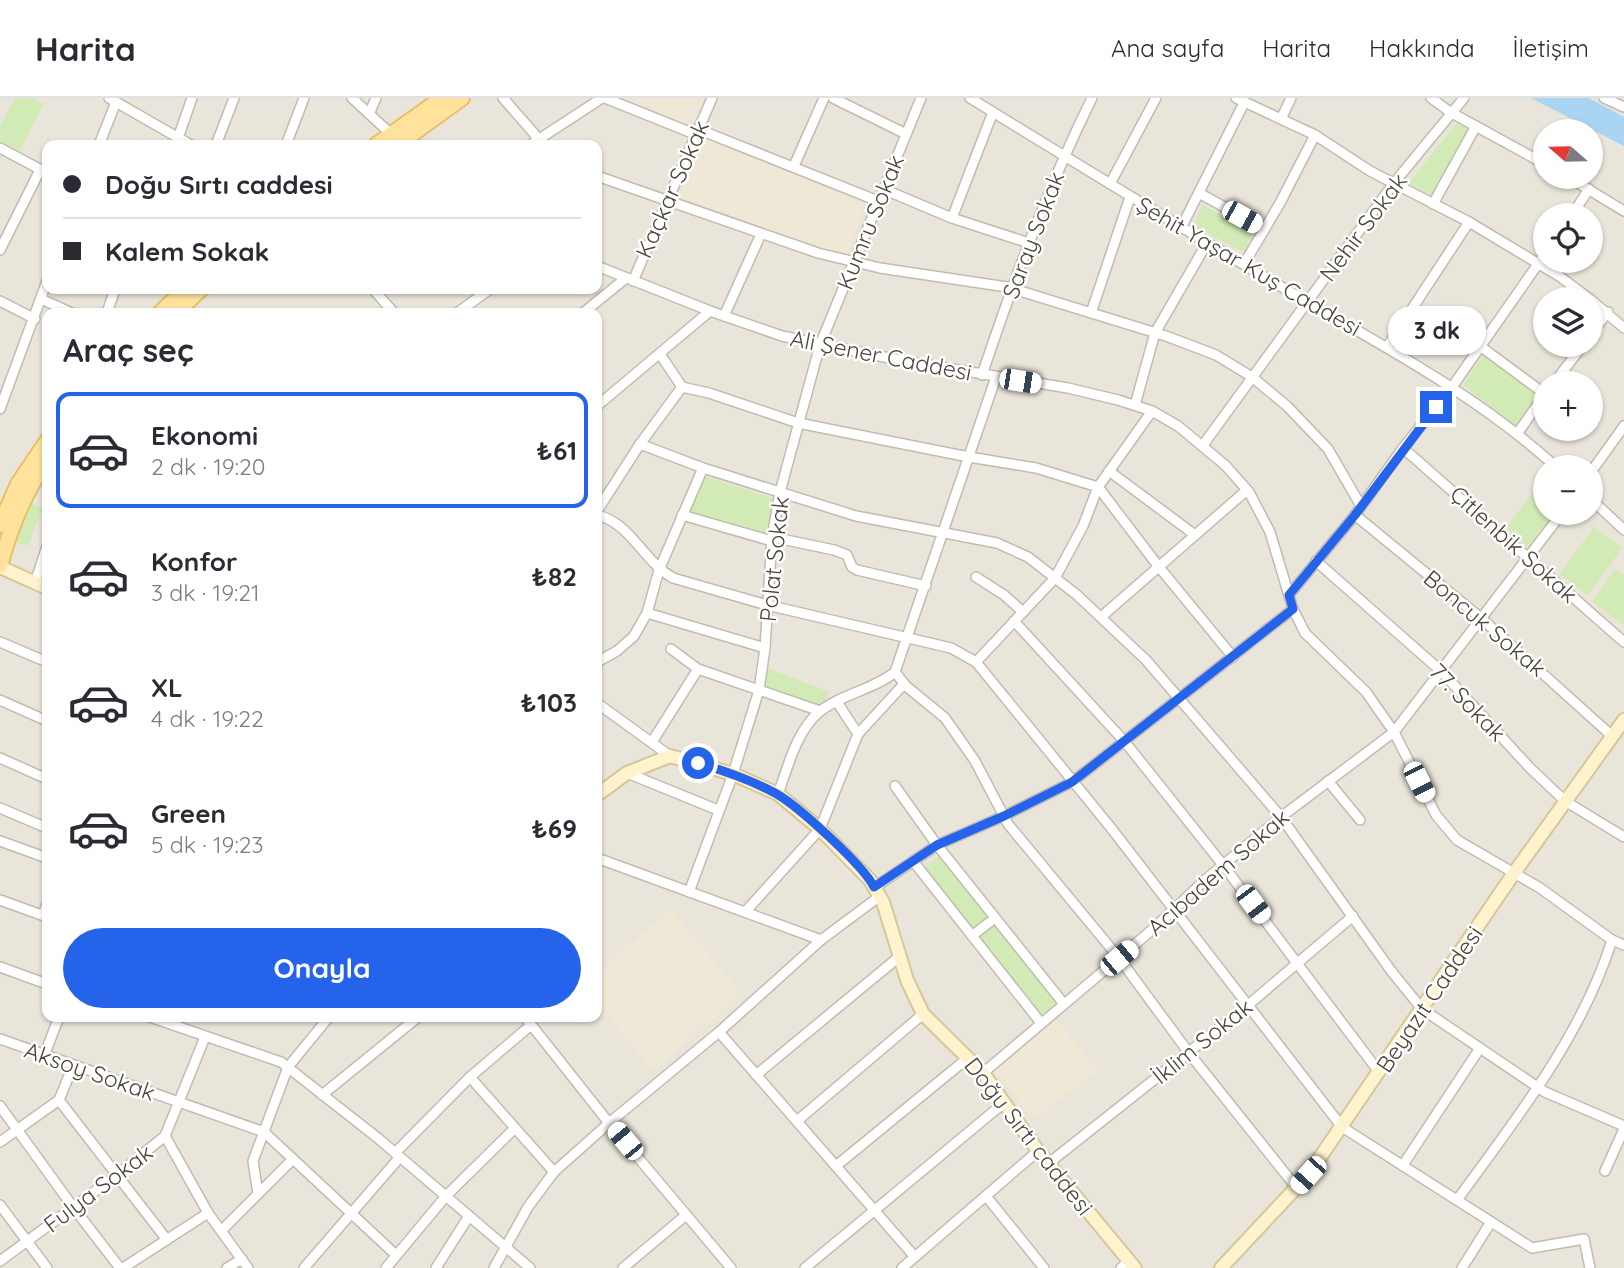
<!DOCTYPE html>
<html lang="tr">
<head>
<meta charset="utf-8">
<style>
  body { margin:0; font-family:Quicksand,sans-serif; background:#f2f2f3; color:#2b2b33; height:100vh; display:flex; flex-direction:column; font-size:26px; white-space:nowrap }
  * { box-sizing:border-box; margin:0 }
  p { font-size:23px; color:#7c7c81 }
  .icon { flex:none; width:38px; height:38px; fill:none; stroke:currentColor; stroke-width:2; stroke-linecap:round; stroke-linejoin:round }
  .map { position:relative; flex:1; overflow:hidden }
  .details { position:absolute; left:42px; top:210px; width:560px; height:714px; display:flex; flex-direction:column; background:#fff; border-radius:14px; box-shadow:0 2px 5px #0004 }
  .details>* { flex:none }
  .guide { position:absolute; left:42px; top:42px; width:560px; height:154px; border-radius:14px; box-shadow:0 2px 5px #0004; display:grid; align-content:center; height:154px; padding:0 21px; background:#fff }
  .needle { width:46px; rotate:290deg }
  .tools { position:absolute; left:1533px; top:21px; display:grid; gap:14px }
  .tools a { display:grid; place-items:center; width:70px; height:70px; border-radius:50%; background:#fff; box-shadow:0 2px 5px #0004; font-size:35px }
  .end { position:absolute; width:32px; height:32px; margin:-16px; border:9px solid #2563eb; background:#fff; box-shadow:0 0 0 4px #fff }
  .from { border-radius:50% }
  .bubble { position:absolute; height:49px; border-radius:24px; background:#fff; box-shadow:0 2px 5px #0004; font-size:23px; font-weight:800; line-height:49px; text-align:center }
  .car { position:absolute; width:21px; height:42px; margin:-21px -10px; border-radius:9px; box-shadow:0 0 5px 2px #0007; background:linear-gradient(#fff 24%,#345 0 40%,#fff 0 76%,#345 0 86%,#fff 0) }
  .guide b { display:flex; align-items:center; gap:24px; height:66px; font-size:26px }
  .guide b+b { border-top:2px solid #e1e1e2 }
  .guide i { width:18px; height:18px; background:#2b2b33 }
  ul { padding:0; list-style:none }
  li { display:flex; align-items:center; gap:21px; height:116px; margin:0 14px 10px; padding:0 7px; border:4px solid transparent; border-radius:14px }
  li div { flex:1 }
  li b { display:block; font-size:26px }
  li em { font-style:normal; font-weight:800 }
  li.on { border-color:#2563eb }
  li>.icon { width:63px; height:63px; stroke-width:1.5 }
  h2 { padding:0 21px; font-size:32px; line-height:84px }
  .cta { display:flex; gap:14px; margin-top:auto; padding:14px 21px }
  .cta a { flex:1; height:80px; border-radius:42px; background:#2563eb; color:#fff; font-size:28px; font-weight:800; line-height:80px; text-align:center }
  header { display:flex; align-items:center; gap:42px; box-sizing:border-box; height:98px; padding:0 35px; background:#fff; border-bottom:2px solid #e1e1e2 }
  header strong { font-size:33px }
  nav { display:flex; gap:38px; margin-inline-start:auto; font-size:24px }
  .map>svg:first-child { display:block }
</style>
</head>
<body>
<header>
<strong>Harita</strong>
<nav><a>Ana sayfa</a><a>Harita</a><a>Hakkında</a><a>İletişim</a></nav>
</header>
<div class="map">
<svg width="1624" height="1170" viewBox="0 0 1624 1170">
  <rect width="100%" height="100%" fill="#f6f3ec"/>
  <path fill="#eae5da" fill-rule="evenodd" d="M0 0H1624V1170H0ZM1545 33H1591V79H1545ZM47 47H597V191H47ZM1545 117H1591V163H1545ZM1545 201H1591V247H1545ZM47 215H597V919H47ZM1545 285H1591V331H1545ZM1545 369H1591V415H1545Z"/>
  <g fill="#efe8d6">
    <path d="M630 0H704L690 29Z"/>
    <path d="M704 38 865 106 848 155 822 152 680 99Z"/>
    <path d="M671 811 742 895 705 928 701 926 687 939 690 942 652 972 597 904V874Z"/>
    <path d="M1057 921 1097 973 1034 1021 994 974Z"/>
  </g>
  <g fill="#d2eab5">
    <path d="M15 0H32L44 6 19 53 0 42V28Z"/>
    <path d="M1457 25 1472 33 1435 98 1409 85Z"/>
    <path d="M1203 107 1254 135 1244 154 1193 128Z"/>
    <path d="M1485 255 1541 296 1517 329 1463 287Z"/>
    <path d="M1545 377V415H1554L1527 449 1506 430Z"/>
    <path d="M706 379 773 400 766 437 690 415 689 412 702 381Z"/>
    <path d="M32 406 43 410 28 448 15 445Z"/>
    <path d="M1594 429 1622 450 1588 497 1559 476Z"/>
    <path d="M1615 471 1624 478V527L1592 504Z"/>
    <path d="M768 570 829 594 823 607 817 608 764 590Z"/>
    <path d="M939 759 987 819 974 831 925 769Z"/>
    <path d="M995 827 1056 905 1041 917 980 839Z"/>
  </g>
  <path fill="#a9d4f2" d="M1531 0H1589L1624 19V48Z"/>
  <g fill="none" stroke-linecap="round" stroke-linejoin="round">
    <defs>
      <g id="street">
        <path d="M109 0 191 47"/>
        <path d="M352 0 391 36"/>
        <path d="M503 0 544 47"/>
        <path d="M605 0 697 37"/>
        <path d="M833 0 906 36"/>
        <path d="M970 0C1077 66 1183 131 1292 195 1383 248 1477 297 1556 369"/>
        <path d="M1236 0 1315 37 1370 73 1469 124 1559 178 1590 201"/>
        <path d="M1431 0 1450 14 1545 66"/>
        <path d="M1604 0 1624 9"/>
        <path d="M369 16 376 0"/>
        <path d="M1281 21 1291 0"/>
        <path d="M700 32 878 103"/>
        <path d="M178 40 192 0"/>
        <path d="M99 47 116 4"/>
        <path d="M216 47 234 0"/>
        <path d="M286 47 304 0"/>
        <path d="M530 47 602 0"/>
        <path d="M0 50 47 75"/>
        <path d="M794 68 824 0"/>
        <path d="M597 78 818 155 880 170 1007 189 1166 238 1216 257 1252 279 1287 308 1328 351 1361 408"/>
        <path d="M1568 79 1624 113"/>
        <path d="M1110 86 1156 0"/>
        <path d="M883 91 952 120 1029 145"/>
        <path d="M1199 95 1264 131"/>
        <path d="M1433 106 1476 28"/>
        <path d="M1572 117 1589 91"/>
        <path d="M952 120 993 14"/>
        <path d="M1181 130 1244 5"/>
        <path d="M0 152 40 72"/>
        <path d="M1244 166 1280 105 1315 37"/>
        <path d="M597 168 710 213 782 238 899 262 1068 290 1118 302 1152 313 1178 328 1225 367 1249 394 1270 434 1293 511 1305 535 1366 594 1394 634 1436 717 1457 742 1540 790 1612 842 1624 847"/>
        <path d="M633 183 712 0"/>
        <path d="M373 191 394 215"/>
        <path d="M41 201 72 215"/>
        <path d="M1591 202 1624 230"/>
        <path d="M0 203 35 221"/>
        <path d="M107 215 115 191"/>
        <path d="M457 215 490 191"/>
        <path d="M583 215 626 180"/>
        <path d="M1091 215 1130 99"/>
        <path d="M724 218 761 136"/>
        <path d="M1591 236 1608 214"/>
        <path d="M1480 248 1545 296"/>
        <path d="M1387 249 1469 124"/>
        <path d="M660 256 682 289 709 295 798 325 969 359 1036 370 1098 389 1159 469 1233 559"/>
        <path d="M982 277C1014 182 1048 89 1092 0"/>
        <path d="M1554 285 1583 247"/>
        <path d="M1135 307 1155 235 1207 145"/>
        <path d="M597 308 710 213"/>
        <path d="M0 311 47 183"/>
        <path d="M1517 336 1545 296"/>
        <path d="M640 346 703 370 856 418 997 445 1028 459 1077 497 1146 562 1281 719 1392 874 1422 911 1545 994 1624 1028"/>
        <path d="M1203 347 1394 85 1464 0"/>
        <path d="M1403 350 1624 544"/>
        <path d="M1109 373 1195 437"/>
        <path d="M1591 374 1624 328"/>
        <path d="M1591 401 1624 432"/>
        <path d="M597 413 640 346 682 289"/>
        <path d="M597 417C631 425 643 463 673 480L767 507 951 550 976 564 1111 730 1342 1029 1532 1150 1584 1141 1590 1170"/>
        <path d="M682 417 772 443"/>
        <path d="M1355 417 1482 521 1612 638"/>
        <path d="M772 439 834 452 847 457 852 469 857 472 926 488"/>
        <path d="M1316 463 1442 574 1530 670 1565 703 1624 739"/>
        <path d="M976 479 1004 497 1023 514"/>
        <path d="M35 485 47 448"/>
        <path d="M1289 497 1355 417 1403 350 1452 289 1545 156"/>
        <path d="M647 515 765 550"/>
        <path d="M1101 519 1247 392"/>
        <path d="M1014 523 1125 644 1223 767 1379 974"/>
        <path d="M0 544 47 564"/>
        <path d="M671 551 698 571 820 613"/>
        <path d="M597 564 617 553 634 538 647 515 659 472 703 370"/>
        <path d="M976 564 1055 480 1083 428 1098 389 1152 313"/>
        <path d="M895 574 906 588 945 620 975 663 1008 726 1119 860 1189 955 1296 1089"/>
        <path d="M0 602 47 623"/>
        <path d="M837 604 858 636"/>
        <path d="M597 605 670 658"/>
        <path d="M652 644 698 571"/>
        <path d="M0 660 47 681"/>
        <path d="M627 675 718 712"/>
        <path d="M1328 683 1360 722"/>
        <path d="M895 688 937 747 1064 906"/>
        <path d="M778 696C788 669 796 634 819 614 841 596 873 592 895 574L996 279"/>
        <path d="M0 710 47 730"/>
        <path d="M0 743 47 760"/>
        <path d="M597 760 821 842"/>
        <path d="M913 763 1041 925"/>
        <path d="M875 789 937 747 1004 718 1072 684 1293 511"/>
        <path d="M689 794 733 676 759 592 765 550 772 439 780 394 820 247 921 0"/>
        <path d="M0 802 47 819"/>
        <path d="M745 814 820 731 858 636 904 586"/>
        <path d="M43 817 47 806"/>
        <path d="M973 837 995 820"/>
        <path d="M0 869 47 886"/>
        <path d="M150 919 281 964 379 1041 530 1170"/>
        <path d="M525 919 609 1025 731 1170"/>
        <path d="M719 934 915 1159"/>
        <path d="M0 941 264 1034 396 1157"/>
        <path d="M44 958 59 919"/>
        <path d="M983 975 1153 831 1205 782 1281 719 1394 634 1562 415"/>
        <path d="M756 977 900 858"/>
        <path d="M470 979 554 1074"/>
        <path d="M322 997 418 919"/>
        <path d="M59 1002 167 1142"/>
        <path d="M0 1008 73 1109 120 1170"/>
        <path d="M797 1023 923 916"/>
        <path d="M165 1038 208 1115 248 1170"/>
        <path d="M0 1044 59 1002 73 968"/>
        <path d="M395 1055 470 979 531 927"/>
        <path d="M1049 1065 1247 908 1353 818"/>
        <path d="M1403 1067 1480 950"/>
        <path d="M836 1068 969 959"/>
        <path d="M1605 1073 1624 1031"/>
        <path d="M258 1096 253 1063 288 969 329 919"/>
        <path d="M986 1098 1044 1170"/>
        <path d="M1457 1102C1516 1021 1582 938 1612 842"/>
        <path d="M0 1107 47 1170"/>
        <path d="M222 1132 293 1061"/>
        <path d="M0 1163 117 1077 165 1038 205 939"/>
        <path d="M123 1170 208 1115"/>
        <path d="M227 1170 242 1161"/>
        <path d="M304 1170 400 1059"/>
        <path d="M386 1170 446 1098 515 1030"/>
        <path d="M436 1170 469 1118"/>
        <path d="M494 1170 528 1109 554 1074 609 1025 719 934 821 842 880 798"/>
        <path d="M623 1170 686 1117"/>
        <path d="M805 1170 1005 1004"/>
        <path d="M902 1170 1038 1053"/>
        <path d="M1121 1170 1129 1163"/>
        <path d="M1462 1170 1491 1124"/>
      </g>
      <g id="secondary">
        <path d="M0 469 47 490"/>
        <path d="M597 697 627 675 670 658 733 676 778 696 820 731 870 782 883 804 907 882 923 916 983 975 1038 1053 1135 1170"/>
        <path d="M1221 1170 1308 1077 1514 775 1624 622"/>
      </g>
      <g id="primary">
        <path d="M376 47 442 0"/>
        <path d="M397 47 462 0"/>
        <path d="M160 215 185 191"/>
        <path d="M176 215 201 191"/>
        <path d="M0 427 18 386 47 343"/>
        <path d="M0 468C10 430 24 395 47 362"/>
      </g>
    </defs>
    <use href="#street" stroke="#c2bbae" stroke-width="12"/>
    <use href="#secondary" stroke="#d6c79b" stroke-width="16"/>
    <use href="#primary" stroke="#e6c16a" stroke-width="18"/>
    <use href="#street" stroke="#fff" stroke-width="9"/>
    <use href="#secondary" stroke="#fff3cd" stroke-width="12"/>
    <use href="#primary" stroke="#ffe39c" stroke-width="14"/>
  </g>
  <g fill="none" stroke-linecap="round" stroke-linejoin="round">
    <path stroke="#2563eb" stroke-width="9" d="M698 665C725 673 751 682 775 695 797 707 863 767 874 789L937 747 1004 718 1072 684 1293 511 1289 497 1355 417 1436 309"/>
  </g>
  <g text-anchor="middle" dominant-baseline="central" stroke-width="5" stroke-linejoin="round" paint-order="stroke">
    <g font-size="23" fill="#4b4439" stroke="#fff">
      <text transform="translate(672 91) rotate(-66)">Kaçkar Sokak</text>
      <text transform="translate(870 124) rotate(-68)">Kumru Sokak</text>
      <text transform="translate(1363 129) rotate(-53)">Nehir Sokak</text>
      <text transform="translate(1033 137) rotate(-69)">Saray Sokak</text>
      <text transform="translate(1249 168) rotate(30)">Şehit Yaşar Kuş Caddesi</text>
      <text transform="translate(881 257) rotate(11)">Ali Şener Caddesi</text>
      <text transform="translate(1514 446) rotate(42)">Çitlenbik Sokak</text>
      <text transform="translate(774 461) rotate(-84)">Polat Sokak</text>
      <text transform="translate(1485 525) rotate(40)">Boncuk Sokak</text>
      <text transform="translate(1468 604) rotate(46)">77. Sokak</text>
      <text transform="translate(1218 774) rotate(-41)">Acıbadem Sokak</text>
      <text transform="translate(1429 901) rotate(-56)">Beyazıt Caddesi</text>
      <text transform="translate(1202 943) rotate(-39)">İklim Sokak</text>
      <text transform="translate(90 973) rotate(19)">Aksoy Sokak</text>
      <text transform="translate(1029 1038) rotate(52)">Doğu Sırtı caddesi</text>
      <text transform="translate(98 1090) rotate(-37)">Fulya Sokak</text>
    </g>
  </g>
</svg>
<div class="tools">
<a><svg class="needle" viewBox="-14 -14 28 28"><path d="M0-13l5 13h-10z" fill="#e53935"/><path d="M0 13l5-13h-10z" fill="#7c7c81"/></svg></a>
<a><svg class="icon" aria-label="locate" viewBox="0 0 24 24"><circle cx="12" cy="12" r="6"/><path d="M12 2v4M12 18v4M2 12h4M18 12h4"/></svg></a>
<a><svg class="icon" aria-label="layers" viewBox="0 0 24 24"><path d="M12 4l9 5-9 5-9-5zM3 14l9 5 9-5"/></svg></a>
<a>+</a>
<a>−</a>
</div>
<i class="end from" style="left:698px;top:665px"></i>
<i class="end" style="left:1436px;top:309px"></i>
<div class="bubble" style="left:1388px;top:208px;width:98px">3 dk</div>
<i class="car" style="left:1242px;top:119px;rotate:119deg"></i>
<i class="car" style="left:1020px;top:283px;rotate:99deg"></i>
<i class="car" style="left:1419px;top:684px;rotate:153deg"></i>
<i class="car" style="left:1253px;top:806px;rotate:143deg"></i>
<i class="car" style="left:1119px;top:860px;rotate:50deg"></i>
<i class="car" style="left:625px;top:1043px;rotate:320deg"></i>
<i class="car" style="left:1308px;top:1077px;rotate:222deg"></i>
<div class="guide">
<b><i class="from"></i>Doğu Sırtı caddesi</b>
<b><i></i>Kalem Sokak</b>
</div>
<section class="details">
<h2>Araç seç</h2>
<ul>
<li class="on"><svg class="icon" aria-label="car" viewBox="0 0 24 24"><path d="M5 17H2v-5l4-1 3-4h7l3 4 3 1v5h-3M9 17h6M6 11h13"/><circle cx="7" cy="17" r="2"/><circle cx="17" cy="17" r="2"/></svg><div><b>Ekonomi</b><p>2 dk · 19:20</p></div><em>₺61</em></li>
<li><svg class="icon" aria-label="car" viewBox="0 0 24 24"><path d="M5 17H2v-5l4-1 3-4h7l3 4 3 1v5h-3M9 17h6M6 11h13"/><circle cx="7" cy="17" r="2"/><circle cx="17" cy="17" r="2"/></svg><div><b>Konfor</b><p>3 dk · 19:21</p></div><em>₺82</em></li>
<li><svg class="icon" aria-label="car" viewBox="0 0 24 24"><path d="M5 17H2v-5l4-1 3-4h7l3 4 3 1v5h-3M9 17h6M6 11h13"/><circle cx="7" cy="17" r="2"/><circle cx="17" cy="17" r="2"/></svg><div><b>XL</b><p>4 dk · 19:22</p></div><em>₺103</em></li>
<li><svg class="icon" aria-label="car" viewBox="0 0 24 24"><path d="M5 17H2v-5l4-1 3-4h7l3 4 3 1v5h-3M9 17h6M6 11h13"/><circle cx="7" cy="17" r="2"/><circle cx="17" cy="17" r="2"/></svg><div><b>Green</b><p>5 dk · 19:23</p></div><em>₺69</em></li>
</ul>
<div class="cta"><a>Onayla</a></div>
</section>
</div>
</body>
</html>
